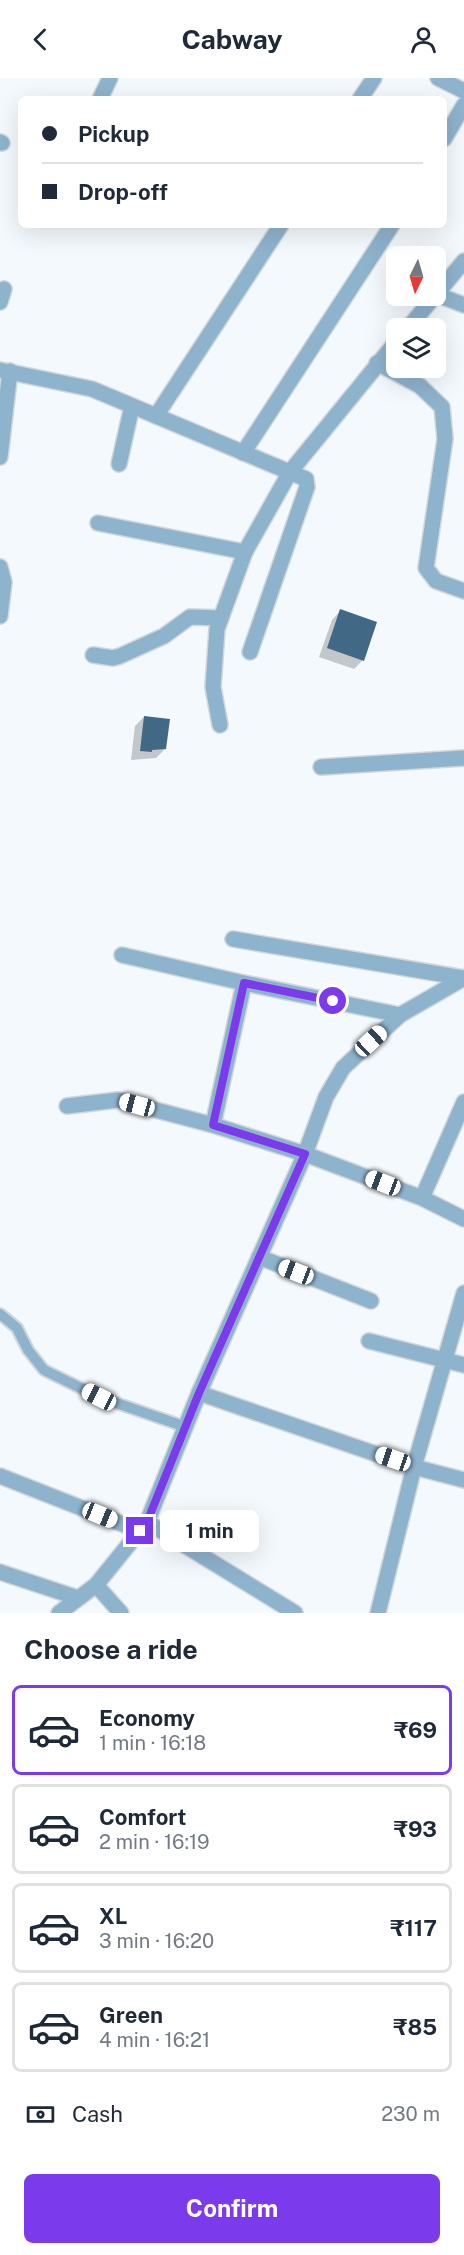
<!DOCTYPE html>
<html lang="en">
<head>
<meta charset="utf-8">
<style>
  body { margin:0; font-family:"Public Sans",sans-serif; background:#f2f2f3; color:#1f2937; height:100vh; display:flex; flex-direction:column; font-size:22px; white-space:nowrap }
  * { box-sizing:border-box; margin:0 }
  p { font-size:20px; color:#747a83 }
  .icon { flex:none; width:33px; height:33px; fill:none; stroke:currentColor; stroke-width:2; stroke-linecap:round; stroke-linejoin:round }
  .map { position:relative; height:1535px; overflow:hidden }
  .details { display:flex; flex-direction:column; background:#fff; flex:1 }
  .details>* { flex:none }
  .banner { position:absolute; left:18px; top:18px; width:429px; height:132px; border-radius:9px; box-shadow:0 6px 24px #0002; display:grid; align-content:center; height:132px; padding:0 24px; background:#fff }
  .needle { width:39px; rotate:185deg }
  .controls { position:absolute; left:386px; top:168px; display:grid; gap:12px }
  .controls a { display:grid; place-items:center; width:60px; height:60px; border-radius:9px; background:#fff; box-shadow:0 6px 24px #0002; font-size:30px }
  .end { position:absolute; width:27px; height:27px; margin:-14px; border:8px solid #7c3aed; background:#fff; box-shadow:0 0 0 3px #fff }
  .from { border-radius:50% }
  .bubble { position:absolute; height:42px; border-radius:9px; background:#fff; box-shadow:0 6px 24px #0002; font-size:20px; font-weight:700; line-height:42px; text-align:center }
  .car { position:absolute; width:18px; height:36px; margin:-18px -9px; border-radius:8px; box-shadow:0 0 4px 2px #0007; background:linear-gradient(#fff 24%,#345 0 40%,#fff 0 76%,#345 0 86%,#fff 0) }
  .banner b { display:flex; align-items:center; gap:21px; height:57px; font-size:22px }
  .banner b+b { border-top:2px solid #e0e1e3 }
  .banner i { width:15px; height:15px; background:#1f2937 }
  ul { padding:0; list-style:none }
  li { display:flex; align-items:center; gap:18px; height:90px; margin:0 12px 9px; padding:0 12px; border:3px solid #e0e1e3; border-radius:9px }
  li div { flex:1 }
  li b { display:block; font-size:22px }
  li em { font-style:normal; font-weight:700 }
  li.selected { border-color:#7c3aed }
  li>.icon { width:54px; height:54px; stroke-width:1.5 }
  h2 { padding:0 24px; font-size:27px; line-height:72px }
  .pay { display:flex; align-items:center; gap:15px; height:66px; padding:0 24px; font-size:22px }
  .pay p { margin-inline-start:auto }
  .action { display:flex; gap:12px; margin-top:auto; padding:12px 24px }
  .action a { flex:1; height:69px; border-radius:9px; background:#7c3aed; color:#fff; font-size:24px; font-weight:700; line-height:69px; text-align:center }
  header { display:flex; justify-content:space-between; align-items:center; height:78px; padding:0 24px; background:#fff; font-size:27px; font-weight:700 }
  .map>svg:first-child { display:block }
</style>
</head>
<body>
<header><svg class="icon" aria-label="back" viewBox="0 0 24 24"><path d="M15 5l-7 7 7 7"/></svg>Cabway<svg class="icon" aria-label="person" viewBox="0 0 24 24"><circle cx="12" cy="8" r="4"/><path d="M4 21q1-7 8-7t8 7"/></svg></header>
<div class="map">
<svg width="464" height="1535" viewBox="0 0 464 1535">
  <rect width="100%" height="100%" fill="#f4f9fd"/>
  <g fill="#0003">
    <path d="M340 533 363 582 354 591 319 579 332 542Z"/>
    <path d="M144 639 165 671 156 680 131 682 135 648Z"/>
  </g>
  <g fill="#416884">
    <path d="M340 531 377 544 364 583 327 570Z"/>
    <path d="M144 638 170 641 166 671 152 672V674L140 673Z"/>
  </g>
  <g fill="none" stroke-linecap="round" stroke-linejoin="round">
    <defs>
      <path id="lane" d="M0 1236 17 1250 28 1272 44 1292 99 1319 186 1349"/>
      <g id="street">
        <path d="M438 0 464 13"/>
        <path d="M100 21 110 0"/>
        <path d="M360 21 374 0"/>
        <path d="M444 61 464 27"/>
        <path d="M0 64 2 65"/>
        <path d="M438 217 464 227"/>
        <path d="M0 224 4 211"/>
        <path d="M408 250 464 183"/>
        <path d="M377 285 420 308 442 329 445 361 426 490 436 503 464 513"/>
        <path d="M0 292 92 311 306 401 307 409 250 574"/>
        <path d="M156 338 281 147"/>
        <path d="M243 375 392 147"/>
        <path d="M0 379 10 293"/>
        <path d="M119 386 132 328"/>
        <path d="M98 445 245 474"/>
        <path d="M0 489 4 504 0 538"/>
        <path d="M93 577 113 580 120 578 164 558 190 539 221 540"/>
        <path d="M220 647 213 609 217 551 245 474 290 394 396 264"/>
        <path d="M321 689 464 680"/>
        <path d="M233 861 464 900"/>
        <path d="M122 877 244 905 400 937"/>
        <path d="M67 1028 118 1022 213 1047 305 1076 422 1120 464 1141"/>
        <path d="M213 1047 244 905"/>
        <path d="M422 1120 464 1024"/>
        <path d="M259 1179 371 1223"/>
        <path d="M369 1263 464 1287"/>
        <path d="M199 1315 414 1389 464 1402"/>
        <path d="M0 1398 140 1453"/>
        <path d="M147 1444 295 1535"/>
        <path d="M0 1494 78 1520"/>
        <path d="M96 1507 121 1535"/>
        <path d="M59 1535 96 1507 147 1444 199 1315 305 1076 326 1019 343 990 400 937 464 900"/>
        <path d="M378 1535 414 1389 464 1215"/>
      </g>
    </defs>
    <use href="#lane" stroke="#d1d7dc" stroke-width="14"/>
    <use href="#street" stroke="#d1d7dc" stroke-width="18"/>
    <use href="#lane" stroke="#8eb3cd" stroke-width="10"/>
    <use href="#street" stroke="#8eb3cd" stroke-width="15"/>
  </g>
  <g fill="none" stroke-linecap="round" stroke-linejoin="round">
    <path stroke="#7c3aed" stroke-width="8" d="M140 1453 147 1444 199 1315 305 1076 213 1047 244 905 333 923"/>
  </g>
</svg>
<div class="controls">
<a><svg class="needle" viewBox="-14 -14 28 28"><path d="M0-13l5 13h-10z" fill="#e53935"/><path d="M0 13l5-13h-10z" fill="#747a83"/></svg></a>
<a><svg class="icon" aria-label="layers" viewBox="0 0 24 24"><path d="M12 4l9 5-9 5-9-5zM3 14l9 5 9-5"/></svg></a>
</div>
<i class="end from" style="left:333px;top:923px"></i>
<i class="end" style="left:140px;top:1453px"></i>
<div class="bubble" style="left:160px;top:1432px;width:99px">1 min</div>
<i class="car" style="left:371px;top:963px;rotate:47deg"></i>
<i class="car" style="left:137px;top:1027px;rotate:285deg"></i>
<i class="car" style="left:383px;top:1105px;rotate:291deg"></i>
<i class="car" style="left:296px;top:1194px;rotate:291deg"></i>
<i class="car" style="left:99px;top:1319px;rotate:297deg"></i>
<i class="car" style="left:393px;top:1381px;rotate:289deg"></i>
<i class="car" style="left:100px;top:1437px;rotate:112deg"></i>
<div class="banner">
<b><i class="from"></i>Pickup</b>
<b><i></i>Drop-off</b>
</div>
</div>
<section class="details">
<h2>Choose a ride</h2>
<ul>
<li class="selected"><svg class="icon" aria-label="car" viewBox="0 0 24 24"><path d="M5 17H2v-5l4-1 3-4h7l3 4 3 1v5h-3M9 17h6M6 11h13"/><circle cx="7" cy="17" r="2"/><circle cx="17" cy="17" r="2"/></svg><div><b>Economy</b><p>1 min · 16:18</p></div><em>₹69</em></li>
<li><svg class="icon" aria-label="car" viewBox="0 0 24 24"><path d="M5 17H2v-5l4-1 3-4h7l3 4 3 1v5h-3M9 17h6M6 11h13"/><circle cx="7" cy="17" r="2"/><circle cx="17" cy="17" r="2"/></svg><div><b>Comfort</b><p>2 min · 16:19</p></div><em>₹93</em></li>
<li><svg class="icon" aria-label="car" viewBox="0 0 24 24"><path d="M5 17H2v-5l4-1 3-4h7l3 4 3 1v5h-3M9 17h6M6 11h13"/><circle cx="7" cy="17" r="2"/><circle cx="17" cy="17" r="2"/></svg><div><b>XL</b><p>3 min · 16:20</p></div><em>₹117</em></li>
<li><svg class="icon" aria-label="car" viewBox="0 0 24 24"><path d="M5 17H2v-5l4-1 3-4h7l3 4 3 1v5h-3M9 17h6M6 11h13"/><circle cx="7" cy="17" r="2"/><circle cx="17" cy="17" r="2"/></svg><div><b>Green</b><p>4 min · 16:21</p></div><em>₹85</em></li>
</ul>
<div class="pay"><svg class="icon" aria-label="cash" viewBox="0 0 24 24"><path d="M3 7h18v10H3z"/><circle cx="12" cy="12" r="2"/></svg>Cash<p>230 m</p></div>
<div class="action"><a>Confirm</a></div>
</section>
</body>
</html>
